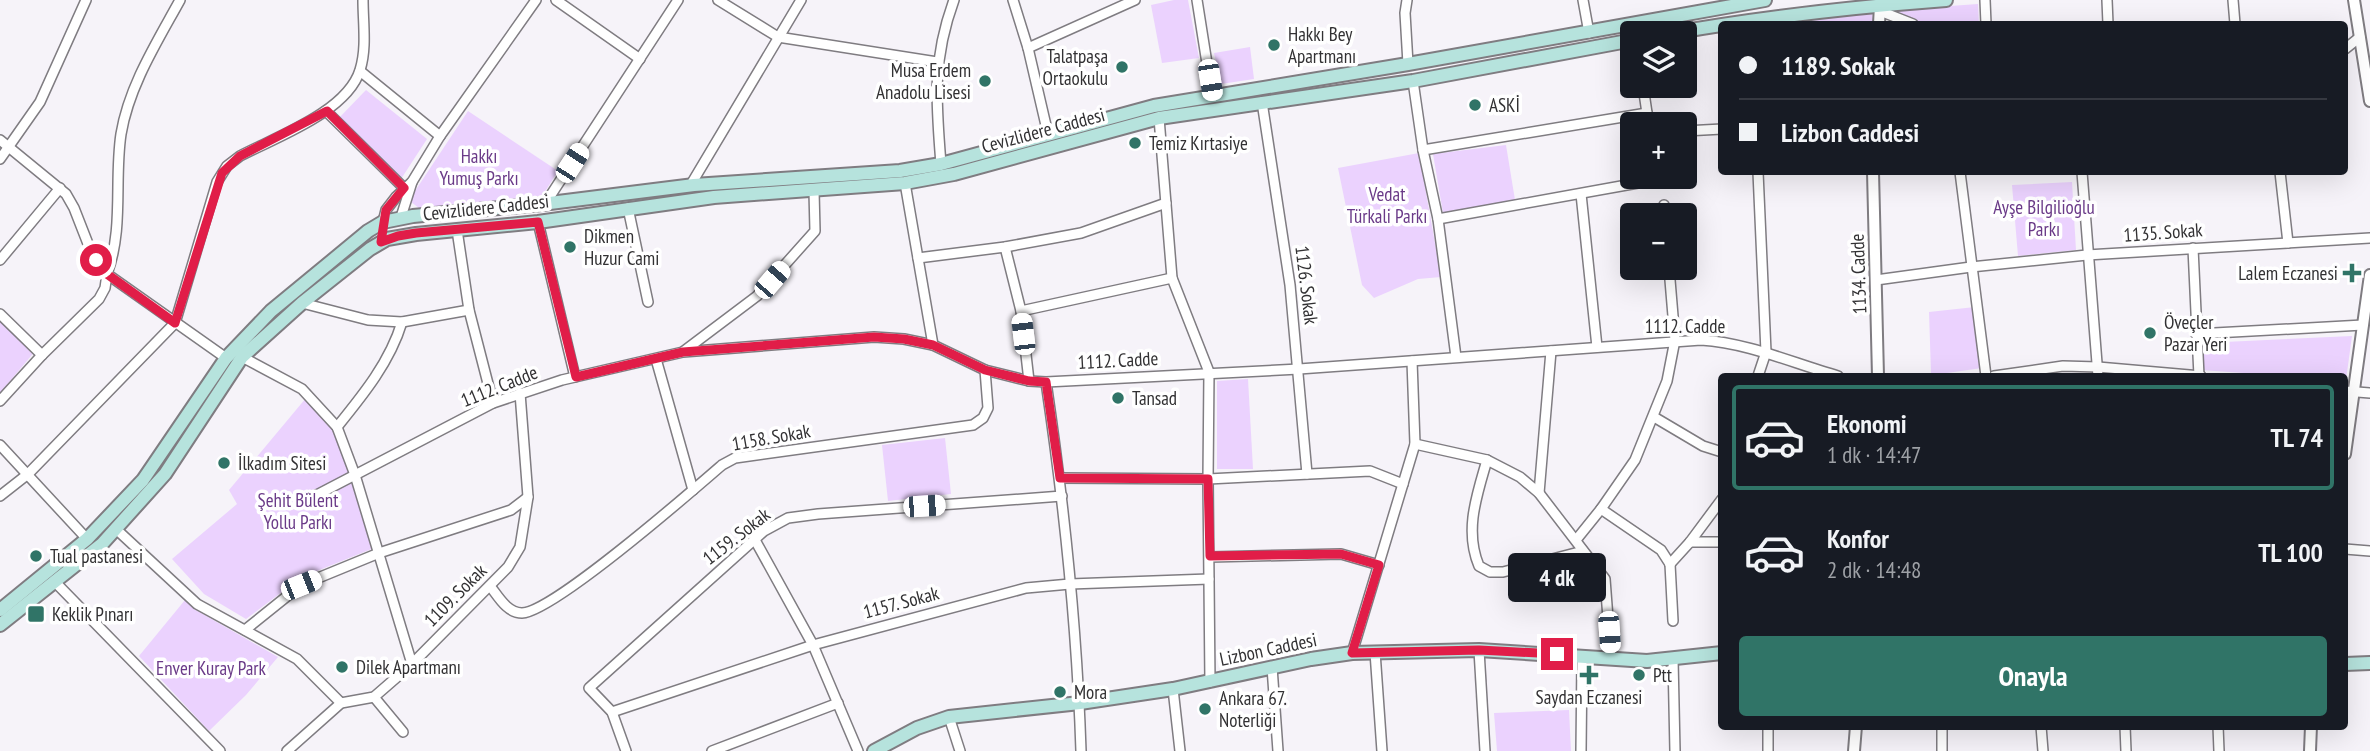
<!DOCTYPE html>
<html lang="tr">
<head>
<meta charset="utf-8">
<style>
  body { margin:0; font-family:"PT Sans Narrow",sans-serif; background:#20242c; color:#f1f3f6; height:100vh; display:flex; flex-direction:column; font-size:26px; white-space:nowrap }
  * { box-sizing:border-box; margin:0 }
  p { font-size:23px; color:#9ea1a6 }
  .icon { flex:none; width:38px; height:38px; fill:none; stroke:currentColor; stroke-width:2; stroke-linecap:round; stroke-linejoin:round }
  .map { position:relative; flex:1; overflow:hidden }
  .side { position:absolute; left:1718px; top:373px; width:630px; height:357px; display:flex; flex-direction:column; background:#171b24; border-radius:7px; box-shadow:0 7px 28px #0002 }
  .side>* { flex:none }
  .guide { position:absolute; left:1718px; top:21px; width:630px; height:154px; border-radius:7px; box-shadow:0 7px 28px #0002; display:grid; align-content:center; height:154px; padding:0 21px; background:#171b24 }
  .buttons { position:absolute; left:1620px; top:21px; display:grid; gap:14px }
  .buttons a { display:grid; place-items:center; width:77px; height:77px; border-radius:7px; background:#171b24; box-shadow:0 7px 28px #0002; font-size:35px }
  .end { position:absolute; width:32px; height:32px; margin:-16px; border:9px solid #e11d48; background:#fff; box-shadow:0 0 0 4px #fff }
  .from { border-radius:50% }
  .bubble { position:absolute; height:49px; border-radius:7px; background:#171b24; box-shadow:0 7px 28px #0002; font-size:23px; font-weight:800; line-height:49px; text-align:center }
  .car { position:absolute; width:21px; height:42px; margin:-21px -10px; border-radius:9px; box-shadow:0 0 5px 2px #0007; background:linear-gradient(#fff 24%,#345 0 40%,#fff 0 76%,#345 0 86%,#fff 0) }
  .guide b { display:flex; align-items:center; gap:24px; height:66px; font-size:26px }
  .guide b+b { border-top:2px solid #363941 }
  .guide i { width:18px; height:18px; background:#f1f3f6 }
  ul { padding:12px 0 0; list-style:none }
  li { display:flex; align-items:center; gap:21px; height:105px; margin:0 14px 10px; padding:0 7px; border:4px solid transparent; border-radius:7px }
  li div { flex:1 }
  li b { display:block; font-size:26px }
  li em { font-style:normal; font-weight:800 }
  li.on { border-color:#307467 }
  li>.icon { width:63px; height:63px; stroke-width:1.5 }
  .action { display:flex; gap:14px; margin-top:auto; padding:14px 21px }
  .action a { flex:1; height:80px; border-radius:7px; background:#307467; color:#fff; font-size:28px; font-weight:800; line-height:80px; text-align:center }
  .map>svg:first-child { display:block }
</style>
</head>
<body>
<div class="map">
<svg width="2370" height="751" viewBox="0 0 2370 751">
  <rect width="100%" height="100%" fill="#f6f3f9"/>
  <g fill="#ebd2fe">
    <path d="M1174 0H1188L1199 58 1162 63 1151 5Z"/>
    <path d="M1978 4 1979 24C1951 24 1915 32 1894 10Z"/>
    <path d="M1872 11 1873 24H1784L1779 22Z"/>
    <path d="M1250 47 1254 79 1221 84 1214 53Z"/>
    <path d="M366 90 427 139 401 179 339 118Z"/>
    <path d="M468 111 558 171 541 198 423 211 411 202 413 194Z"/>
    <path d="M1506 145 1515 200 1443 213 1433 154Z"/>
    <path d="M1419 153 1441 277 1418 279 1374 298 1362 285 1338 168Z"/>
    <path d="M2072 182 2076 250 2018 256 2012 185Z"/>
    <path d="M1975 307 1982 368 1947 373H1931L1929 312Z"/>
    <path d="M0 316 36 350 0 393Z"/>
    <path d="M2352 336 2346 380 2345 376H2286L2201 370 2203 343Z"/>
    <path d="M1248 379 1253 469H1217V381Z"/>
    <path d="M306 398 333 430 355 484 374 548 302 577 246 619 204 594 172 559 237 504 229 490Z"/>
    <path d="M945 438 951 494 888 501 882 445Z"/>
    <path d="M185 600 194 609 278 657 246 695 209 731 139 656Z"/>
    <path d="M1569 710 1571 751H1497L1494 713Z"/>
  </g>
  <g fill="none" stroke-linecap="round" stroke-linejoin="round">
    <defs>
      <g id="minor">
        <path d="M180 0C157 42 129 86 121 134 114 180 124 228 107 274L226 358"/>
        <path d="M556 0 640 59"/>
        <path d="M718 0 778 37 937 62"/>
        <path d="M1013 0 1028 48 1048 134"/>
        <path d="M1197 0 1212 95"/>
        <path d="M1407 0 1405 13 1408 64"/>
        <path d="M1583 0 1589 33"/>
        <path d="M1985 0 1986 24"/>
        <path d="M2107 0 2108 24"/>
        <path d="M2233 0 2235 24"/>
        <path d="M1880 11 1913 24"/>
        <path d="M1028 48 1135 0"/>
        <path d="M2345 49 2360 37"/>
        <path d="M360 71 440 136"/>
        <path d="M1413 81 1423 150 1438 219 1456 357"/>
        <path d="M1643 86 1647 113 1652 124"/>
        <path d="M1262 102 1290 285 1307 474"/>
        <path d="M326 111 404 188"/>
        <path d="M1159 118 1172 278 1209 372 1208 479 1210 682"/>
        <path d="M1685 131 1722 129"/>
        <path d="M0 140 66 194 74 208 92 254 107 274 105 288 99 299 42 355 0 401"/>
        <path d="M1423 150 1647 113"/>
        <path d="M0 159 40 102 86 0"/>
        <path d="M941 164C936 102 932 60 954 0"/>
        <path d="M1960 172 1986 376"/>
        <path d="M2082 172 2098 376"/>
        <path d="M2280 172 2288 243"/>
        <path d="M905 183 933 345"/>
        <path d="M690 186 801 0"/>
        <path d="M1581 194 1597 347"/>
        <path d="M545 204 678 0"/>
        <path d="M1664 205V215"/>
        <path d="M628 208 648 302"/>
        <path d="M401 217 412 182"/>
        <path d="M1438 219 1649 181"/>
        <path d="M383 222 386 210 396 197 412 182 440 136 536 0"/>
        <path d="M538 222 575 377"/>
        <path d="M457 230 469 310 493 403"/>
        <path d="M1005 247 1021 311 1029 381"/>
        <path d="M2193 248 2199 376"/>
        <path d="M918 258 1005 247 1081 233 1166 203"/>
        <path d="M0 260 60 188"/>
        <path d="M1876 280 1971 267 2087 255 2370 238"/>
        <path d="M302 303 368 320 402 322 469 310"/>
        <path d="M1021 311 1172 278"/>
        <path d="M0 314 42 355"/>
        <path d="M2196 334 2363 325"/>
        <path d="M684 351 757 296 815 231 814 191"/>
        <path d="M242 357 302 389 337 427 355 475 412 664"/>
        <path d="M656 359 693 490"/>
        <path d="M1758 376 1766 352 1758 172"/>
        <path d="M1994 376 2063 366 2098 367 2201 376"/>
        <path d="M1046 382C1064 504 1077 627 1081 751"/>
        <path d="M2345 391 2370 393"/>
        <path d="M1654 417 1703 446 1722 452"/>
        <path d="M337 427C363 395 390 362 402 322"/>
        <path d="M1415 444 1487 460 1520 477 1539 493 1605 579 1611 658"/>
        <path d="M0 445 87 539"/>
        <path d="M1487 460C1477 495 1464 530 1479 566L1490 572H1503L1583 551"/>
        <path d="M1060 478 1208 479 1370 471 1403 484"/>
        <path d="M1539 493 1551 351"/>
        <path d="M0 496 28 474 175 323 217 182 227 166 240 156C276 137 347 112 360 70 367 48 363 23 363 0"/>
        <path d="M307 500 493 403 562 380 683 352 874 337 904 339 933 345 985 370 1029 381 1046 382 1299 369 1701 340C1749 343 1792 363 1838 376"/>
        <path d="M1601 509 1661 550 1670 564"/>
        <path d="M116 529 197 604 297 659 341 703"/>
        <path d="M755 540 813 645 858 751"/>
        <path d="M1576 540 1601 509 1635 460 1667 381 1675 340 1669 268"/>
        <path d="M1690 542H1722"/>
        <path d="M2345 549 2370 551"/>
        <path d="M1210 557 1341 554 1379 565"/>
        <path d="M1670 564 1690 542 1722 499"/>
        <path d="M1670 564 1673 621"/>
        <path d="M55 582 220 751"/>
        <path d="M490 586C498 596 507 613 522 613 553 612 692 491 722 465L735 458 973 425 983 418 988 408 985 370"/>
        <path d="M245 630 301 585 379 553 511 510 528 497"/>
        <path d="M1479 650 1485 751"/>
        <path d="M1375 652 1382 751"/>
        <path d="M1352 653 1415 444 1412 361"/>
        <path d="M1673 659 1675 751"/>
        <path d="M1272 667 1278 751"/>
        <path d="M1173 689 1180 751"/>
        <path d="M374 697 403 732"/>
        <path d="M612 712 813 645 1026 588 1070 584 1209 579"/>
        <path d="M949 717 960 751"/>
        <path d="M1768 726V751"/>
        <path d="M2041 726 2043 751"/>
        <path d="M2125 726 2126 751"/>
        <path d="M2218 726 2219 751"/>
        <path d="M287 751 341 703 374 697 412 664 508 567 520 547 528 497 520 393"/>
        <path d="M626 751 612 712 589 688 764 531 788 518 818 514 1062 496"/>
        <path d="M712 751 838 703"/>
        <path d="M1581 751 1582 657"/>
        <path d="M1942 751V726"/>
      </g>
      <g id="tertiary">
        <path d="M2354 0 2370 101"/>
        <path d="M1879 24 1880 5"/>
        <path d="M1873 172 1878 376"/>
        <path d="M2345 454 2370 275"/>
        <path d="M1854 751 1856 726"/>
        <path d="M2310 751 2311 726"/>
      </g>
      <g id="secondary">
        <path d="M1673 33C1763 17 1854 7 1946 0"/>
        <path d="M0 610 87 539 143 480 226 358 271 311 368 231 383 222 413 216 542 204 694 185 900 171 941 164 1154 106 1408 64 1765 0"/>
        <path d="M0 625 102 544 165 474 242 357 302 303 370 249 387 239 416 234 538 222 714 197 905 183 954 174 1159 118 1413 81 1633 40"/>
        <path d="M2345 664 2370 663"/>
        <path d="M874 751 917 728 949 717 1080 703 1173 689 1311 659 1352 653 1479 650 1647 661 1722 653"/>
      </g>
    </defs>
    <use href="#minor" stroke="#7f7c81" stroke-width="12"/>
    <use href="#tertiary" stroke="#7f7c81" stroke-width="14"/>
    <use href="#secondary" stroke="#7f7c81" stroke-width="16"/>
    <use href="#minor" stroke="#fff" stroke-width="9"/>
    <use href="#tertiary" stroke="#fff" stroke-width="10"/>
    <use href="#secondary" stroke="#b6e3dd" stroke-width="12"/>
  </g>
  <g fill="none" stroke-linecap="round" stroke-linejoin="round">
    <path stroke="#e11d48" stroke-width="9" d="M96 260 107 274 175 323 222 173 240 156 327 111 404 188 386 210 381 242 398 236 416 233 538 222 576 377 683 352 709 350 874 337 904 339 933 345 985 370 1029 381 1046 382 1060 478 1208 479 1210 556 1341 554 1379 565 1352 653 1479 650 1557 654"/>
  </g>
  <g fill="#307467" stroke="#fff" stroke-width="2.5">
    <circle cx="1274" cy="45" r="7"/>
    <circle cx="1122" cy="67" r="7"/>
    <circle cx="985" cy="81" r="7"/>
    <circle cx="1475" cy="105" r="7"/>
    <circle cx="1135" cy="143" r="7"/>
    <circle cx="570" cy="247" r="7"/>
    <path d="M2348.5 262.5h7v7h7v7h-7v7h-7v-7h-7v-7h7z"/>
    <circle cx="2150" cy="333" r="7"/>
    <circle cx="1118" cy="398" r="7"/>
    <circle cx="224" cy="463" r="7"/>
    <circle cx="36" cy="556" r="7"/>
    <rect x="27" y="605" width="18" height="18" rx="3.5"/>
    <circle cx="342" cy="667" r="7"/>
    <path d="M1585.5 664.5h7v7h7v7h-7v7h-7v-7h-7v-7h7z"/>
    <circle cx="1639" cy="675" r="7"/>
    <circle cx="1060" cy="692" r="7"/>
    <circle cx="1205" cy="709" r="7"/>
  </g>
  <g text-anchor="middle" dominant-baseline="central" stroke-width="7" stroke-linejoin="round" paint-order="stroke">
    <g font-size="19" fill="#323133" stroke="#fff" text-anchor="start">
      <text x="1288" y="34">Hakkı Bey<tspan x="1288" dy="22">Apartmanı</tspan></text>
      <text x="1108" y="56" text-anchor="end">Talatpaşa<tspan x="1108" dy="22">Ortaokulu</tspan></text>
      <text x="971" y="70" text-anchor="end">Musa Erdem<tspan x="971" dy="22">Anadolu Lisesi</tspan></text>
      <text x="1489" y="105">ASKİ</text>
      <text x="1149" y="143">Temiz Kırtasiye</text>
      <text x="584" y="236">Dikmen<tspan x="584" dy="22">Huzur Cami</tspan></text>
      <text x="2338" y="273" text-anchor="end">Lalem Eczanesi</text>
      <text x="2164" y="322">Öveçler<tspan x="2164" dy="22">Pazar Yeri</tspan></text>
      <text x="1132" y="398">Tansad</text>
      <text x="238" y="463">İlkadım Sitesi</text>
      <text x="50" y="556">Tual pastanesi</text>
      <text x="52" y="614">Keklik Pınarı</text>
      <text x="356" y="667">Dilek Apartmanı</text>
      <text x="1653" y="675">Ptt</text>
      <text x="1074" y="692">Mora</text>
      <text x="1589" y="697" text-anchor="middle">Saydan Eczanesi</text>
      <text x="1219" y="698">Ankara 67.<tspan x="1219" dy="22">Noterliği</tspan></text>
    </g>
    <g font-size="19" fill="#323133" stroke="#fff">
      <text transform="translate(1043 130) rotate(-15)">Cevizlidere Caddesi</text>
      <text transform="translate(486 207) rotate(-6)">Cevizlidere Caddesi</text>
      <text transform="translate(2163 232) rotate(-4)">1135. Sokak</text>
      <text transform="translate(1858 274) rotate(-92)">1134. Cadde</text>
      <text transform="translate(1307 285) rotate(83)">1126. Sokak</text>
      <text x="1685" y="326">1112. Cadde</text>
      <text transform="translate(1118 360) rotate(-3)">1112. Cadde</text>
      <text transform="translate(499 386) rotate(-22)">1112. Cadde</text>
      <text transform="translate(771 437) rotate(-10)">1158. Sokak</text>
      <text transform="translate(736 536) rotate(-38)">1159. Sokak</text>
      <text transform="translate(455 595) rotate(-45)">1109. Sokak</text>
      <text transform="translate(901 602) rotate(-15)">1157. Sokak</text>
      <text transform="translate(1268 649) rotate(-12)">Lizbon Caddesi</text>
    </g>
    <g font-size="19" fill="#6a3a88" stroke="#fff">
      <text x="479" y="156">Hakkı<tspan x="479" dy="22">Yumuş Parkı</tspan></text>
      <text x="1387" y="194">Vedat<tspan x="1387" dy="22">Türkali Parkı</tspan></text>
      <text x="2044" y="207">Ayşe Bilgilioğlu<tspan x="2044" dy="22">Parkı</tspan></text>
      <text x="298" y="500">Şehit Bülent<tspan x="298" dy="22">Yollu Parkı</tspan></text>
      <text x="211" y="668">Enver Kuray Park</text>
    </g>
  </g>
</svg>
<div class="buttons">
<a><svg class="icon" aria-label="layers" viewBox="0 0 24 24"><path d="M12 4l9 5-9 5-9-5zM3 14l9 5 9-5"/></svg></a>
<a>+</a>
<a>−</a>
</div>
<i class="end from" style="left:96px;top:260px"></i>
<i class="end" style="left:1557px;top:654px"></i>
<div class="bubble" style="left:1508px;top:553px;width:98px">4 dk</div>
<i class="car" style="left:1210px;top:80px;rotate:171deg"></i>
<i class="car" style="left:572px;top:163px;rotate:33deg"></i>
<i class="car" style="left:772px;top:280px;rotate:41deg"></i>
<i class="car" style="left:1023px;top:334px;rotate:353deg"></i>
<i class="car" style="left:924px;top:506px;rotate:86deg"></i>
<i class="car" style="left:301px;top:585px;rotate:68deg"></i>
<i class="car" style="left:1609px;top:632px;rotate:176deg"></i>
<div class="guide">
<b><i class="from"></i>1189. Sokak</b>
<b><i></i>Lizbon Caddesi</b>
</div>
<section class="side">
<ul>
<li class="on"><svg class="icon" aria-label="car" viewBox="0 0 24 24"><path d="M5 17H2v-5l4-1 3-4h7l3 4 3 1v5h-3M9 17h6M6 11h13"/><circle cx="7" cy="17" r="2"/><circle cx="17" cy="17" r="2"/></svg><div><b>Ekonomi</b><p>1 dk · 14:47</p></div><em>TL 74</em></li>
<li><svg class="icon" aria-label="car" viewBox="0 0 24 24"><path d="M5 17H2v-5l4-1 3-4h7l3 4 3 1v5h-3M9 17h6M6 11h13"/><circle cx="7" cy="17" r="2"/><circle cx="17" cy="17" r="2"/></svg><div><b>Konfor</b><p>2 dk · 14:48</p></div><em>TL 100</em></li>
</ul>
<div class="action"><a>Onayla</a></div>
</section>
</div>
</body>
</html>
